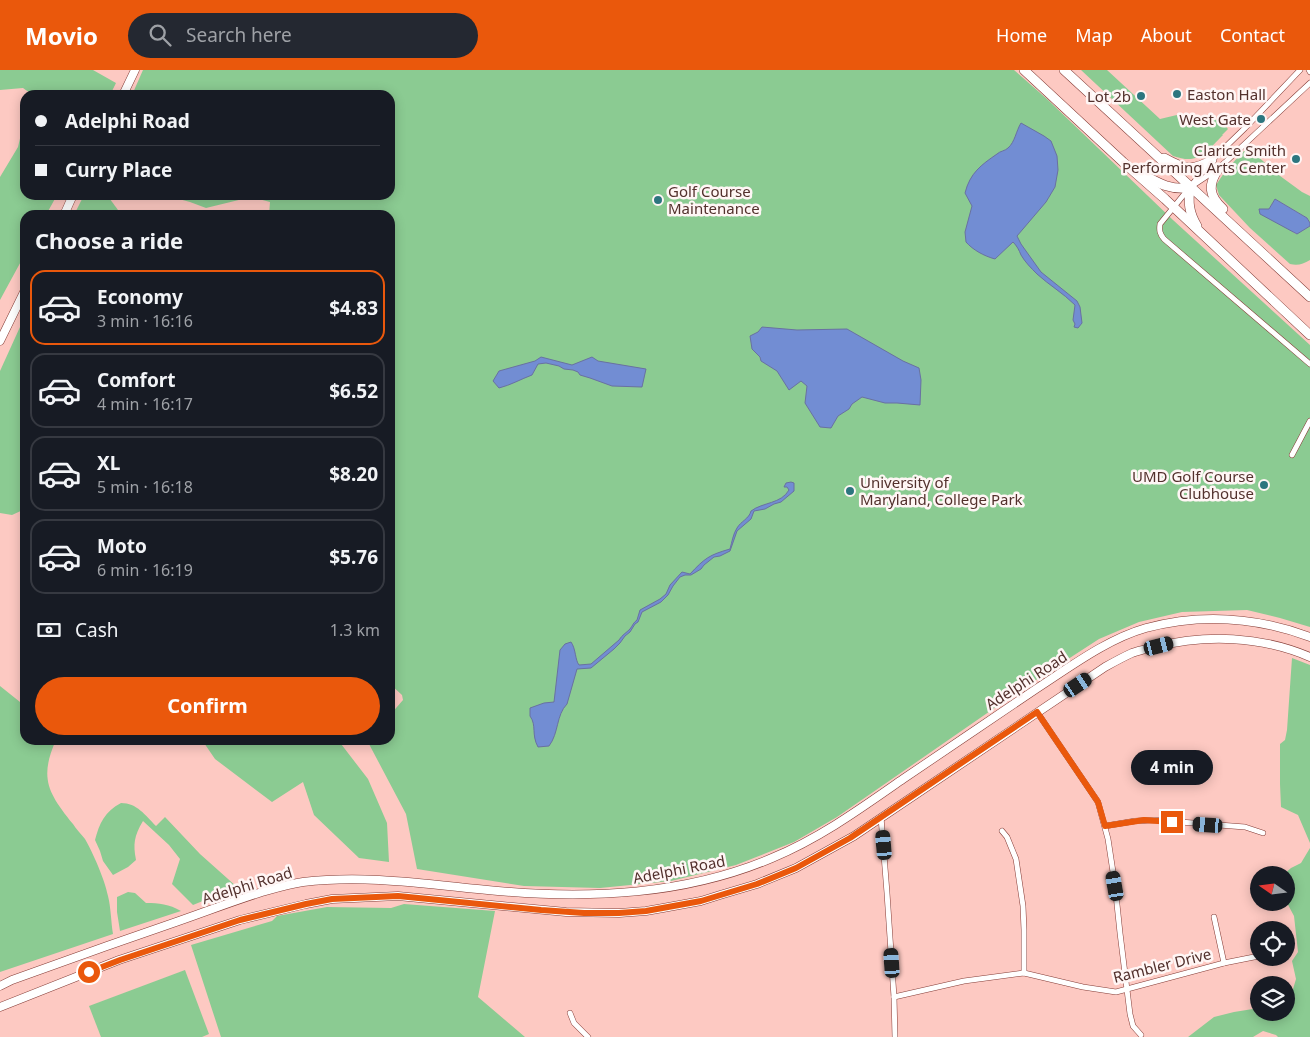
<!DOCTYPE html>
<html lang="en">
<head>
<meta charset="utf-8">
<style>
  body { margin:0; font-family:"Noto Sans",sans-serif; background:#242831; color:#f1f3f6; height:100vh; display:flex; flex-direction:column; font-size:19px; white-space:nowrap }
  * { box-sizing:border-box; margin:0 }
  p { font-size:16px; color:#9ea1a6 }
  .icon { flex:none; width:28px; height:28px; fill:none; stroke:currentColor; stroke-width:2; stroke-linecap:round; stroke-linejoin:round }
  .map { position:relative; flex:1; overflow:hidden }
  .details { position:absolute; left:20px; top:140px; width:375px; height:535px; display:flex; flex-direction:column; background:#171b24; border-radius:15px; box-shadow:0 2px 12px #0003 }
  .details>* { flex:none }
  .banner { position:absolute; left:20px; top:20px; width:375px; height:110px; border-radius:15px; box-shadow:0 2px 12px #0003; display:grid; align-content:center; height:110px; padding:0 15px; background:#171b24 }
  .needle { width:32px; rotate:284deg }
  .controls { position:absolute; left:1250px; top:796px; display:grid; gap:10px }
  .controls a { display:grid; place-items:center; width:45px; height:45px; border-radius:50%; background:#171b24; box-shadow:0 2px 12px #0003; font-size:25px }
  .end { position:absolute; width:22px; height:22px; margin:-11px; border:6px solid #ea580c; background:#fff; box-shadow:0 0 0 2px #fff }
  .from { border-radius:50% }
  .bubble { position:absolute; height:35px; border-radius:18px; background:#171b24; box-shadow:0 2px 12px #0003; font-size:16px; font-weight:700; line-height:35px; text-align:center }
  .car { position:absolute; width:15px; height:30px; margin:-15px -8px; border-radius:6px; box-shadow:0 0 4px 1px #0007; background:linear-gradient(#222 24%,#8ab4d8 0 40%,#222 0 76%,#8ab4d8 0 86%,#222 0) }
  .banner b { display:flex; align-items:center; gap:18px; height:48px; font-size:19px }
  .banner b+b { border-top:1px solid #363941 }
  .banner i { width:12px; height:12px; background:#f1f3f6 }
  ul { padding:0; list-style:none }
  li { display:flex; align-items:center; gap:15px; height:75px; margin:0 10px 8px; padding:0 5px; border:2px solid #363941; border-radius:15px }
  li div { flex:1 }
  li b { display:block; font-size:19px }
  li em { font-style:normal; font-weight:700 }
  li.selected { border-color:#ea580c }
  li>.icon { width:45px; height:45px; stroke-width:1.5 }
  h2 { padding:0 15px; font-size:22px; line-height:60px }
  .pay { display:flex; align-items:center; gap:12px; height:55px; padding:0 15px; font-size:19px }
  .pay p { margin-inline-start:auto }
  .cta { display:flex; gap:10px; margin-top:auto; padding:10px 15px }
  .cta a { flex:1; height:58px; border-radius:30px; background:#ea580c; color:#fff; font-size:20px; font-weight:700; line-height:58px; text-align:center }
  header { display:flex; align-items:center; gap:30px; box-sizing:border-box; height:70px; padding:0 25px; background:#ea580c; color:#fff }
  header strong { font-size:24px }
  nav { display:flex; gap:28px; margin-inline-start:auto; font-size:18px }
  .search { width:350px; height:45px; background:#242831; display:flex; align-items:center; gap:12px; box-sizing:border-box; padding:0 18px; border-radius:28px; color:#9ea1a6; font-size:19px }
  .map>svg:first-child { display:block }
</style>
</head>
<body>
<header>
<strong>Movio</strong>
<div class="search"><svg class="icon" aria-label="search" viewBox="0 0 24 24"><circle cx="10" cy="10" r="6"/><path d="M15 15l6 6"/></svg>Search here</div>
<nav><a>Home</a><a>Map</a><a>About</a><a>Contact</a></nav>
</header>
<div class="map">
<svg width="1310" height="967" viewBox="0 0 1310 967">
  <rect width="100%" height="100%" fill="#fdc9c2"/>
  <g fill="#8bcb92">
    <path d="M0 0H93L116 13 110 25H30V23L23 18 0 20Z"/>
    <path d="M143 0H1014L1047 29 1173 150 1310 275V557L1280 548 1247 540 1182 542 1139 552 1099 569 1025 617 837 747 794 772 736 795 671 811 600 818 524 816 417 799 406 744 369 674V670H390V645L403 630 402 625 390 614V145H269L270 132 251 127 206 138 190 132 164 125H390V25H132Z"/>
    <path d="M1081 0H1107L1160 49 1181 44 1198 52 1219 49 1228 59 1222 65H1223C1205 83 1199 95 1173 86Z"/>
    <path d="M25 47V125H57L46 145H25V184L0 230V107L18 77Z"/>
    <path d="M1245 80 1253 82 1276 103 1302 122 1310 126V153L1307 148 1275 129 1269 139 1260 140 1296 164 1310 156V190C1303 194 1298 196 1290 194L1250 158 1219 125 1216 115C1224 102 1234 91 1245 80Z"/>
    <path d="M84 125H107L118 140 117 145H74Z"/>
    <path d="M25 246V439L12 445 0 443V301Z"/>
    <path d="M1292 588 1310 595V773L1298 745 1281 737 1280 714V674L1285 670 1287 660Z"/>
    <path d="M0 616 25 636V670H56C39 708 48 723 73 754 76 759 81 764 85 769 93 783 105 810 108 826 111 838 111 852 113 864L0 902Z"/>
    <path d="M202 670H266L270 673 276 670H338L368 709 387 753 389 792 359 788 314 745 303 712 272 732 215 689Z"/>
    <path d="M121 733C137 733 145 745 156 756L165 747 200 784 237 817 193 835 172 814 180 789 169 775 143 751C134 766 133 774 136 790L128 797 113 805 103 791 100 781 95 770C99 754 105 741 121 733Z"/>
    <path d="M1310 778V967H1278L1276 965 1263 961 1253 967H1188L1214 947 1234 942 1259 938V942H1286V928L1291 926 1296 909 1292 891 1298 882 1294 846 1286 831V805H1283L1291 798 1301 793Z"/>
    <path d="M128 822 135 823 146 833C159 833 169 834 181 841L120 861 117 842V827Z"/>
    <path d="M404 834 495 841 478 927 525 967H221L191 875 272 851 277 846 327 837 391 838Z"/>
    <path d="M185 900 209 964 202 967H101L89 936Z"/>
  </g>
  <g fill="#728dd3" stroke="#6971a1">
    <path d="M1021 53 1044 66 1051 71 1057 86 1058 100 1055 117 1046 132 1017 166 1021 174 1041 202 1077 231 1080 237 1082 253 1078 258 1074 257 1075 254 1073 250 1075 235C1063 223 1049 215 1037 204 1031 198 1025 192 1021 185 1019 180 1017 176 1013 172L995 189C984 186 973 180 966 172L965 162 972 136 965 123C970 103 981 95 997 84 1000 81 1005 81 1008 78 1015 72 1016 61 1021 53Z"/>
    <path d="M1275 129 1307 148 1310 153V156L1297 164 1260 144 1259 139H1269Z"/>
    <path d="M762 257 797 260 847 259 903 291 919 298 921 310 920 335 897 333H885L862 327 852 334 849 339 838 346 831 358 820 357 805 333 807 316 801 311 789 320 777 301 761 291 760 287 752 279 750 266 758 262Z"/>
    <path d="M541 287 572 295 592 287 598 291 646 299 642 317 612 316 590 308 580 305 578 302 573 300 564 299 559 296 546 293 538 294 532 305C521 309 511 315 499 318L493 311 499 301 535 291Z"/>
    <path d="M791 412 794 413V421L781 432 774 434 765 439 754 441 751 449 737 461 730 481 720 486 714 487 704 495 701 499 691 505H685L680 507 673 516 668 525 661 532 642 542 638 552 635 554 630 562 625 566 620 573 614 579 591 598 577 599 567 634C556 645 559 663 549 676L538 677C531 664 537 656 530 646V638L544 633 554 632 560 580 565 574 571 572C576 579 575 590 579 595L591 594 619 570C622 565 626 563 630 559 633 555 633 553 637 550L640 540 660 529 666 524 670 515 682 502 690 504C705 488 709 485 730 479 732 472 733 464 737 458 741 451 749 449 751 441 763 432 781 434 789 420L787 417H784L786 413Z"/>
  </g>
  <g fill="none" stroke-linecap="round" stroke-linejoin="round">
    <defs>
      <g id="street">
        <path d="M1300 0 1245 58 1212 90 1160 154C1159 161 1160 164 1164 169L1310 294"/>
        <path d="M1309 0 1310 2"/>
        <path d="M1195 114 1219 98 1310 13"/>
        <path d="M1292 385 1310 351"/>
        <path d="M1037 642 1098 732 1108 769 1115 815 1120 863 1130 944 1133 956 1141 965"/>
        <path d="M881 747 887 823 894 927 895 967"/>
        <path d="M1105 756 1135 751 1154 750 1245 757 1263 763"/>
        <path d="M1002 761 1007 767 1016 789 1023 836 1024 860V903"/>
        <path d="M1214 847 1224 893"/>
        <path d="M894 927 964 911 1024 903 1083 917 1116 922 1224 893 1259 886"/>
        <path d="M570 943 574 953 588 967"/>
      </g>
      <g id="secondary">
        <path d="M123 25 135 0"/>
        <path d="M64 145 73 125"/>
        <path d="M0 271 25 220"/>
        <path d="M0 916 12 910C67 890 121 871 176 852 205 842 233 831 262 822 276 818 289 814 303 812 368 804 432 815 498 821 590 829 685 825 772 788 820 768 860 739 903 709 947 679 992 649 1036 619 1070 597 1107 569 1146 558 1201 543 1256 547 1310 567"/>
        <path d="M0 937 119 890 240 850 306 834 332 829 398 826 566 842 619 843 646 841 663 838 701 831 720 825 757 814 796 798 854 766 1105 597C1114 592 1123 587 1132 583 1140 580 1147 579 1155 577 1206 564 1261 566 1310 587"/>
      </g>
      <g id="primary">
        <path d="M1024 0 1123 92 1165 129 1310 265"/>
        <path d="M1064 0 1310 227"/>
        <path d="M1164 88C1184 99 1191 102 1212 90"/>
        <path d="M1219 98C1208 114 1208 125 1223 139"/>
        <path d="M1142 104C1160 114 1170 120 1190 118"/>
        <path d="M1190 118C1188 132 1189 143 1197 156"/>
      </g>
    </defs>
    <use href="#street" stroke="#853c36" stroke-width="6"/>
    <use href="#secondary" stroke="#853c36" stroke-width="9"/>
    <use href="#primary" stroke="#853c36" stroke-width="10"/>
    <use href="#street" stroke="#fff" stroke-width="5"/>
    <use href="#secondary" stroke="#fff" stroke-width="8"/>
    <use href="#primary" stroke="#fff" stroke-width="9"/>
  </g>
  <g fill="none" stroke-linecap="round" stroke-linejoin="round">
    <path stroke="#ea580c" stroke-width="6" d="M89 902 120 890 240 850 306 834 332 829 398 826 541 840 584 843H619L646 841 701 831 757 814 796 798 850 768 1037 642 1098 732 1105 756 1144 750 1172 752"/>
  </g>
  <g fill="#2d767f" stroke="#fff6f5" stroke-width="2">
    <circle cx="1177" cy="24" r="5"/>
    <circle cx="1141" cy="26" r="5"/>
    <circle cx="1261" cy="49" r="5"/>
    <circle cx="1296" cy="89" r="5"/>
    <circle cx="658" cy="130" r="5"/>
    <circle cx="1264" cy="415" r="5"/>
    <circle cx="850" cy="421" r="5"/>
  </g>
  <g text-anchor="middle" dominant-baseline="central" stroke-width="5" stroke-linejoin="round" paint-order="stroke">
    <g font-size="15" fill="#53312d" stroke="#fff6f5" text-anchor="end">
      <text x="1187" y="24" text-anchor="start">Easton Hall</text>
      <text x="1131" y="26">Lot 2b</text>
      <text x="1251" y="49">West Gate</text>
      <text x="1286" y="80">Clarice Smith<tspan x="1286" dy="17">Performing Arts Center</tspan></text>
      <text x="668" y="121" text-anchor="start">Golf Course<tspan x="668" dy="17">Maintenance</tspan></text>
      <text x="1254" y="406">UMD Golf Course<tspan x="1254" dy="17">Clubhouse</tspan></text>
      <text x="860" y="412" text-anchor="start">University of<tspan x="860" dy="17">Maryland, College Park</tspan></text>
    </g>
    <g font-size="15" fill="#53312d" stroke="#fff6f5">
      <text transform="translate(1026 610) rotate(-33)">Adelphi Road</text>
      <text transform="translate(679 799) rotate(-11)">Adelphi Road</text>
      <text transform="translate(247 815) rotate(-17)">Adelphi Road</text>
      <text transform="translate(1162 895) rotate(-14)">Rambler Drive</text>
    </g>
  </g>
</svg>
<div class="controls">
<a><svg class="needle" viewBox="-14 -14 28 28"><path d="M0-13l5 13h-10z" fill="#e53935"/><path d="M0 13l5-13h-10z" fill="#9ea1a6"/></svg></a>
<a><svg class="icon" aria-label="locate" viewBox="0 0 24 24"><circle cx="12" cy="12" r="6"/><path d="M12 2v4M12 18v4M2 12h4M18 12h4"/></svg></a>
<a><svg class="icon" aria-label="layers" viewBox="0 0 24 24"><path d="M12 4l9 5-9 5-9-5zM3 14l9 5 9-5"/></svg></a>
</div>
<i class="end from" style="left:89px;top:902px"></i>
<i class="end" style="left:1172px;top:752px"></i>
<div class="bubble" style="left:1131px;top:680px;width:82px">4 min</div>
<i class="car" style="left:1159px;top:576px;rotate:76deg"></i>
<i class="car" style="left:1078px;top:615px;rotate:56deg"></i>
<i class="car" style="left:1208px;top:755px;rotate:274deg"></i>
<i class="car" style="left:884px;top:775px;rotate:355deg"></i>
<i class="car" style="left:1115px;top:816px;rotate:350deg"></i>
<i class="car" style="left:892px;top:893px;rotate:356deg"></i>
<div class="banner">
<b><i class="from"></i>Adelphi Road</b>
<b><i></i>Curry Place</b>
</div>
<section class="details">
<h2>Choose a ride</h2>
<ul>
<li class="selected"><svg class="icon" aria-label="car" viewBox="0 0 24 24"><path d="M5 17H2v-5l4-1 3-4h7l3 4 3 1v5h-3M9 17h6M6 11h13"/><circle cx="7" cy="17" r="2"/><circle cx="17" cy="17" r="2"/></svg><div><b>Economy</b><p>3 min · 16:16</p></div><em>$4.83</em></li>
<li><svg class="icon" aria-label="car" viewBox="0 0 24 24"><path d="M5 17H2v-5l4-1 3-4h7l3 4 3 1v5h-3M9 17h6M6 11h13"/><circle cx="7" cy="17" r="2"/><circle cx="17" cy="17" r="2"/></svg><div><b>Comfort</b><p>4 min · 16:17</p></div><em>$6.52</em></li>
<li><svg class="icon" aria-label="car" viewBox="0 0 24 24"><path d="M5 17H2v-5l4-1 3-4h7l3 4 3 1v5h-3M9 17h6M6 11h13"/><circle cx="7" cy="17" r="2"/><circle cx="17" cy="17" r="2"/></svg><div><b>XL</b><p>5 min · 16:18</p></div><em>$8.20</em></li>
<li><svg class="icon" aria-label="car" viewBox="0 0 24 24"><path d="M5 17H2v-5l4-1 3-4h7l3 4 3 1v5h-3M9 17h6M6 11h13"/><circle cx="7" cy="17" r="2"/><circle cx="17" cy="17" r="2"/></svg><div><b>Moto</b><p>6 min · 16:19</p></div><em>$5.76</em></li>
</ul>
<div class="pay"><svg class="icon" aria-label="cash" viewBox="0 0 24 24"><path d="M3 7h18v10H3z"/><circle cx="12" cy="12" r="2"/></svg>Cash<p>1.3 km</p></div>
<div class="cta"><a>Confirm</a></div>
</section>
</div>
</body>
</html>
